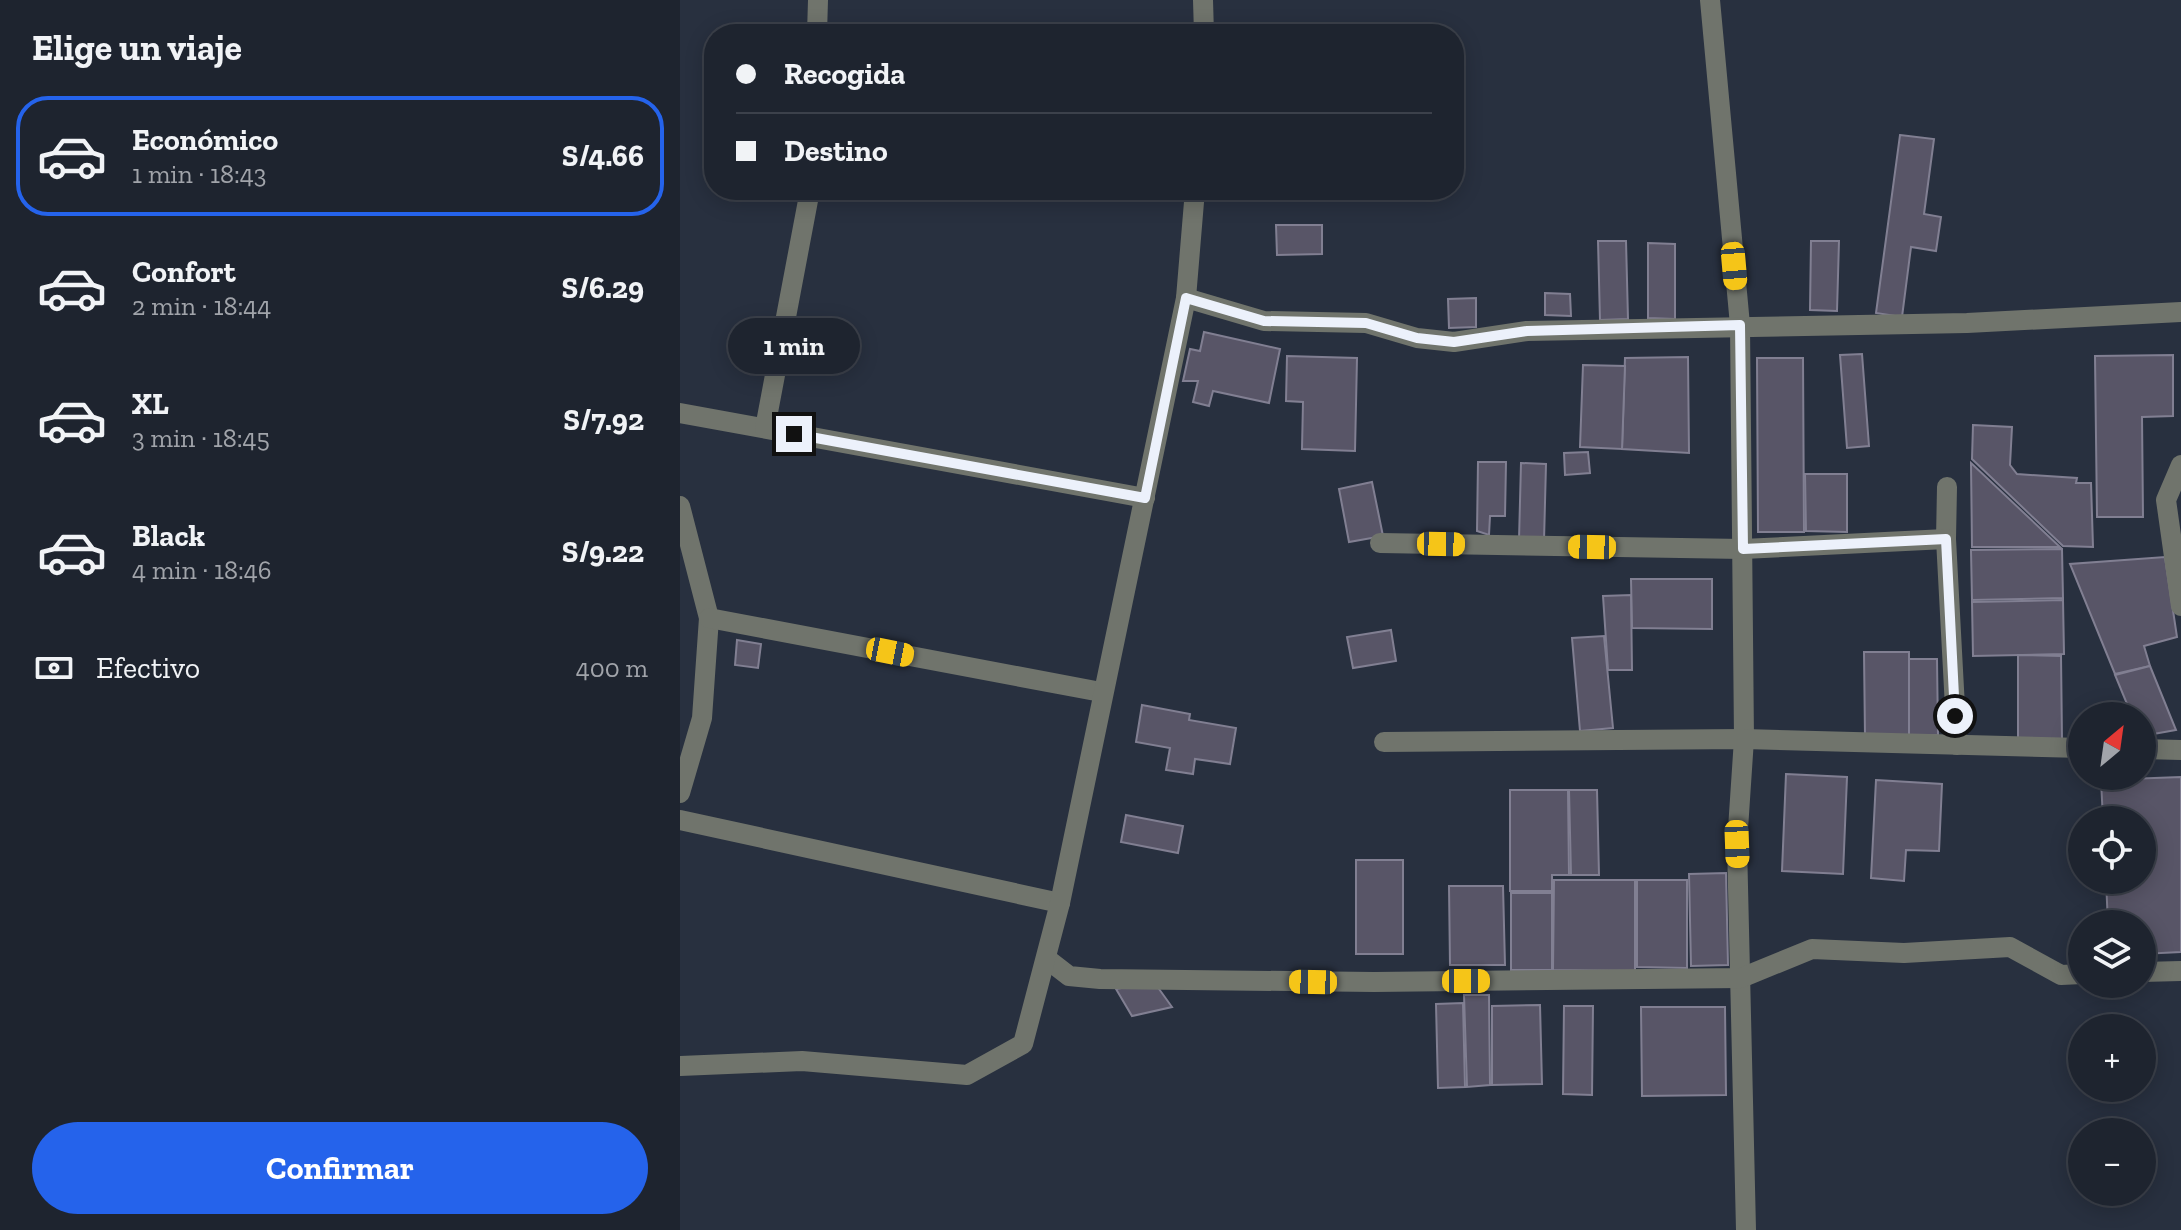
<!DOCTYPE html>
<html lang="es">
<head>
<meta charset="utf-8">
<style>
  body { margin:0; font-family:"Zilla Slab",serif; background:#2b303b; color:#f1f3f6; height:100vh; display:flex; flex-direction:column; font-size:30px; white-space:nowrap }
  * { box-sizing:border-box; margin:0 }
  p { font-size:26px; color:#a1a4aa }
  .icon { flex:none; width:44px; height:44px; fill:none; stroke:currentColor; stroke-width:2; stroke-linecap:round; stroke-linejoin:round }
  .map { position:relative; flex:1; overflow:hidden }
  .panel { display:flex; flex-direction:column; background:#1e242f; width:680px }
  .panel>* { flex:none }
  .top-card { position:absolute; left:24px; top:24px; width:760px; height:176px; border-radius:32px; box-shadow:0 4px 20px #0003,0 0 0 2px #3c414b; display:grid; align-content:center; height:176px; padding:0 32px; background:#1e242f }
  .needle { width:52px; rotate:29deg }
  .controls { position:absolute; left:1388px; top:702px; display:grid; gap:16px }
  .controls a { display:grid; place-items:center; width:88px; height:88px; border-radius:50%; background:#1e242f; box-shadow:0 4px 20px #0003,0 0 0 2px #3c414b; font-size:40px }
  .end { position:absolute; width:36px; height:36px; margin:-18px; border:10px solid #ecf1fb; background:#111; box-shadow:0 0 0 4px #111 }
  .from { border-radius:50% }
  .bubble { position:absolute; height:56px; border-radius:28px; background:#1e242f; box-shadow:0 4px 20px #0003,0 0 0 2px #3c414b; font-size:26px; font-weight:800; line-height:56px; text-align:center }
  .car { position:absolute; width:24px; height:48px; margin:-24px -12px; border-radius:10px; box-shadow:0 0 6px 2px #0007; background:linear-gradient(#f5c518 24%,#345 0 40%,#f5c518 0 76%,#345 0 86%,#f5c518 0) }
  .top-card b { display:flex; align-items:center; gap:28px; height:76px; font-size:30px }
  .top-card b+b { border-top:2px solid #3c414b }
  .top-card i { width:20px; height:20px; background:#f1f3f6 }
  ul { padding:0; list-style:none }
  li { display:flex; align-items:center; gap:24px; height:120px; margin:0 16px 12px; padding:0 16px; border:4px solid transparent; border-radius:32px }
  li div { flex:1 }
  li b { display:block; font-size:30px }
  li em { font-style:normal; font-weight:800 }
  li.selected { border-color:#2563eb }
  li>.icon { width:72px; height:72px; stroke-width:1.5 }
  h2 { padding:0 32px; font-size:36px; line-height:96px }
  .pay { display:flex; align-items:center; gap:20px; height:88px; padding:0 32px; font-size:30px }
  .pay p { margin-inline-start:auto }
  .cta { display:flex; gap:16px; margin-top:auto; padding:16px 32px }
  .cta a { flex:1; height:92px; border-radius:48px; background:#2563eb; color:#fff; font-size:32px; font-weight:800; line-height:92px; text-align:center }
  main { display:flex; flex:1; min-height:0 }
  .map>svg:first-child { display:block }
</style>
</head>
<body>
<main>
<section class="panel">
<h2>Elige un viaje</h2>
<ul>
<li class="selected"><svg class="icon" aria-label="car" viewBox="0 0 24 24"><path d="M5 17H2v-5l4-1 3-4h7l3 4 3 1v5h-3M9 17h6M6 11h13"/><circle cx="7" cy="17" r="2"/><circle cx="17" cy="17" r="2"/></svg><div><b>Económico</b><p>1 min · 18:43</p></div><em>S/4.66</em></li>
<li><svg class="icon" aria-label="car" viewBox="0 0 24 24"><path d="M5 17H2v-5l4-1 3-4h7l3 4 3 1v5h-3M9 17h6M6 11h13"/><circle cx="7" cy="17" r="2"/><circle cx="17" cy="17" r="2"/></svg><div><b>Confort</b><p>2 min · 18:44</p></div><em>S/6.29</em></li>
<li><svg class="icon" aria-label="car" viewBox="0 0 24 24"><path d="M5 17H2v-5l4-1 3-4h7l3 4 3 1v5h-3M9 17h6M6 11h13"/><circle cx="7" cy="17" r="2"/><circle cx="17" cy="17" r="2"/></svg><div><b>XL</b><p>3 min · 18:45</p></div><em>S/7.92</em></li>
<li><svg class="icon" aria-label="car" viewBox="0 0 24 24"><path d="M5 17H2v-5l4-1 3-4h7l3 4 3 1v5h-3M9 17h6M6 11h13"/><circle cx="7" cy="17" r="2"/><circle cx="17" cy="17" r="2"/></svg><div><b>Black</b><p>4 min · 18:46</p></div><em>S/9.22</em></li>
</ul>
<div class="pay"><svg class="icon" aria-label="cash" viewBox="0 0 24 24"><path d="M3 7h18v10H3z"/><circle cx="12" cy="12" r="2"/></svg>Efectivo<p>400 m</p></div>
<div class="cta"><a>Confirmar</a></div>
</section>
<div class="map">
<svg width="1501" height="1230" viewBox="0 0 1501 1230">
  <rect width="100%" height="100%" fill="#28303f"/>
  <g fill="#585567" stroke="#817f92" stroke-width="2">
    <path d="M1220 135 1254 139 1244 214 1261 217 1256 251 1231 247 1222 317 1196 313Z"/>
    <path d="M596 225H642V254L597 255Z"/>
    <path d="M918 241H946L948 319 920 320Z"/>
    <path d="M1131 241H1159L1157 311 1130 310Z"/>
    <path d="M968 243 995 244V319L968 318Z"/>
    <path d="M865 293 890 294 891 316 865 315Z"/>
    <path d="M796 298V327L769 328 768 299Z"/>
    <path d="M524 332 600 349 589 403 533 391 529 406 513 402 518 381H503L510 349 520 351Z"/>
    <path d="M1182 354 1189 446 1167 448 1160 355Z"/>
    <path d="M1493 355V416L1462 417 1463 517H1417L1415 356Z"/>
    <path d="M607 356 677 358 675 451 622 449 623 402 606 401Z"/>
    <path d="M1008 357 1009 453 942 449 945 358Z"/>
    <path d="M1077 358H1123L1124 532H1078Z"/>
    <path d="M903 365 945 366 942 449 900 447Z"/>
    <path d="M1293 425 1332 427 1330 465 1337 474 1397 478 1396 483H1411L1413 547 1383 546 1292 459Z"/>
    <path d="M908 452 910 473 885 475 884 453Z"/>
    <path d="M798 462H826L825 516H810L809 535 797 531Z"/>
    <path d="M841 463 866 464 864 541 839 540Z"/>
    <path d="M1291 463 1380 547H1292Z"/>
    <path d="M1125 474H1167V532L1126 531Z"/>
    <path d="M692 482 703 536 669 542 659 489Z"/>
    <path d="M1382 549 1383 598 1292 600 1291 550Z"/>
    <path d="M1485 557 1497 637 1464 646 1470 666 1435 674 1390 564Z"/>
    <path d="M951 579H1032V629L952 628Z"/>
    <path d="M951 595 952 670H928L923 596Z"/>
    <path d="M1383 600 1384 654 1293 656 1292 602Z"/>
    <path d="M711 630 716 661 673 668 667 637Z"/>
    <path d="M924 636 933 728 900 731 892 638Z"/>
    <path d="M57 640 81 644 78 668 55 665Z"/>
    <path d="M1184 652H1229V736H1185Z"/>
    <path d="M1338 655 1381 656 1382 740 1338 739Z"/>
    <path d="M1229 659H1257L1258 735 1229 736Z"/>
    <path d="M1470 666 1496 730 1462 736V716H1452L1435 675Z"/>
    <path d="M462 705 510 714 509 720 556 728 550 764 515 759 513 774 486 770 490 748 456 742Z"/>
    <path d="M1106 774 1167 777 1163 874 1102 871Z"/>
    <path d="M1501 777V952L1462 954V924H1428L1426 880H1462V820H1423L1421 780Z"/>
    <path d="M1196 780 1262 784 1259 851 1226 850 1224 881 1191 878Z"/>
    <path d="M830 790H888L889 875H872V891H830Z"/>
    <path d="M889 790H917L919 875H891Z"/>
    <path d="M446 815 503 826 498 853 441 842Z"/>
    <rect x="676" y="860" width="47" height="94"/>
    <path d="M1046 873 1048 965 1011 966 1009 874Z"/>
    <path d="M874 880H955V971L873 970Z"/>
    <path d="M957 880H1007V968L957 967Z"/>
    <path d="M769 886H823L825 965H770Z"/>
    <rect x="831" y="893" width="41" height="77"/>
    <path d="M474 982 492 1007 452 1016 436 989Z"/>
    <path d="M784 995H809L810 1085 787 1087Z"/>
    <path d="M783 1003 785 1087 758 1088 756 1004Z"/>
    <path d="M860 1005 862 1084 812 1085V1006Z"/>
    <path d="M884 1006H913L912 1095 883 1094Z"/>
    <path d="M961 1007H1045L1046 1095 962 1096Z"/>
  </g>
  <g fill="none" stroke-linecap="round" stroke-linejoin="round">
    <g stroke="#70746c" stroke-width="20">
      <path d="M523 0 524 34"/>
      <path d="M1030 0 1060 325 1064 739 1057 844 1066 1230"/>
      <path d="M137 34 138 0"/>
      <path d="M506 298 584 321 686 323 737 338 774 342 847 331 1287 323 1501 312"/>
      <path d="M0 413 465 498"/>
      <path d="M85 428 130 190"/>
      <path d="M1501 465 1486 500 1501 606"/>
      <path d="M1267 487 1266 539 1277 745"/>
      <path d="M0 506 29 618 22 718 0 793"/>
      <path d="M700 543 1063 549 1266 539"/>
      <path d="M29 618 421 692"/>
      <path d="M704 742 1064 739 1402 748"/>
      <path d="M1462 749 1501 750"/>
      <path d="M0 820 380 903"/>
      <path d="M367 959 389 976 420 979 694 982 1061 978 1132 949 1224 953 1330 947 1381 975 1402 974"/>
      <path d="M1462 972 1501 971"/>
      <path d="M0 1066 122 1061 287 1075 343 1044 380 903 506 298 515 190"/>
    </g>
  </g>
  <g fill="none" stroke-linecap="round" stroke-linejoin="round">
    <path stroke="#ecf1fb" stroke-width="10" d="M114 434 465 498 506 298 584 321 686 323 737 338 774 342 847 331 1060 325 1063 549 1266 539 1275 716"/>
  </g>
</svg>
<div class="controls">
<a><svg class="needle" viewBox="-14 -14 28 28"><path d="M0-13l5 13h-10z" fill="#e53935"/><path d="M0 13l5-13h-10z" fill="#a1a4aa"/></svg></a>
<a><svg class="icon" aria-label="locate" viewBox="0 0 24 24"><circle cx="12" cy="12" r="6"/><path d="M12 2v4M12 18v4M2 12h4M18 12h4"/></svg></a>
<a><svg class="icon" aria-label="layers" viewBox="0 0 24 24"><path d="M12 4l9 5-9 5-9-5zM3 14l9 5 9-5"/></svg></a>
<a>+</a>
<a>−</a>
</div>
<i class="end from" style="left:1275px;top:716px"></i>
<i class="end" style="left:114px;top:434px"></i>
<div class="bubble" style="left:48px;top:318px;width:132px">1 min</div>
<i class="car" style="left:1054px;top:266px;rotate:175deg"></i>
<i class="car" style="left:761px;top:544px;rotate:91deg"></i>
<i class="car" style="left:912px;top:547px;rotate:271deg"></i>
<i class="car" style="left:210px;top:652px;rotate:101deg"></i>
<i class="car" style="left:1057px;top:844px;rotate:178deg"></i>
<i class="car" style="left:786px;top:981px;rotate:90deg"></i>
<i class="car" style="left:633px;top:982px;rotate:271deg"></i>
<div class="top-card">
<b><i class="from"></i>Recogida</b>
<b><i></i>Destino</b>
</div>
</div>
</main>
</body>
</html>
